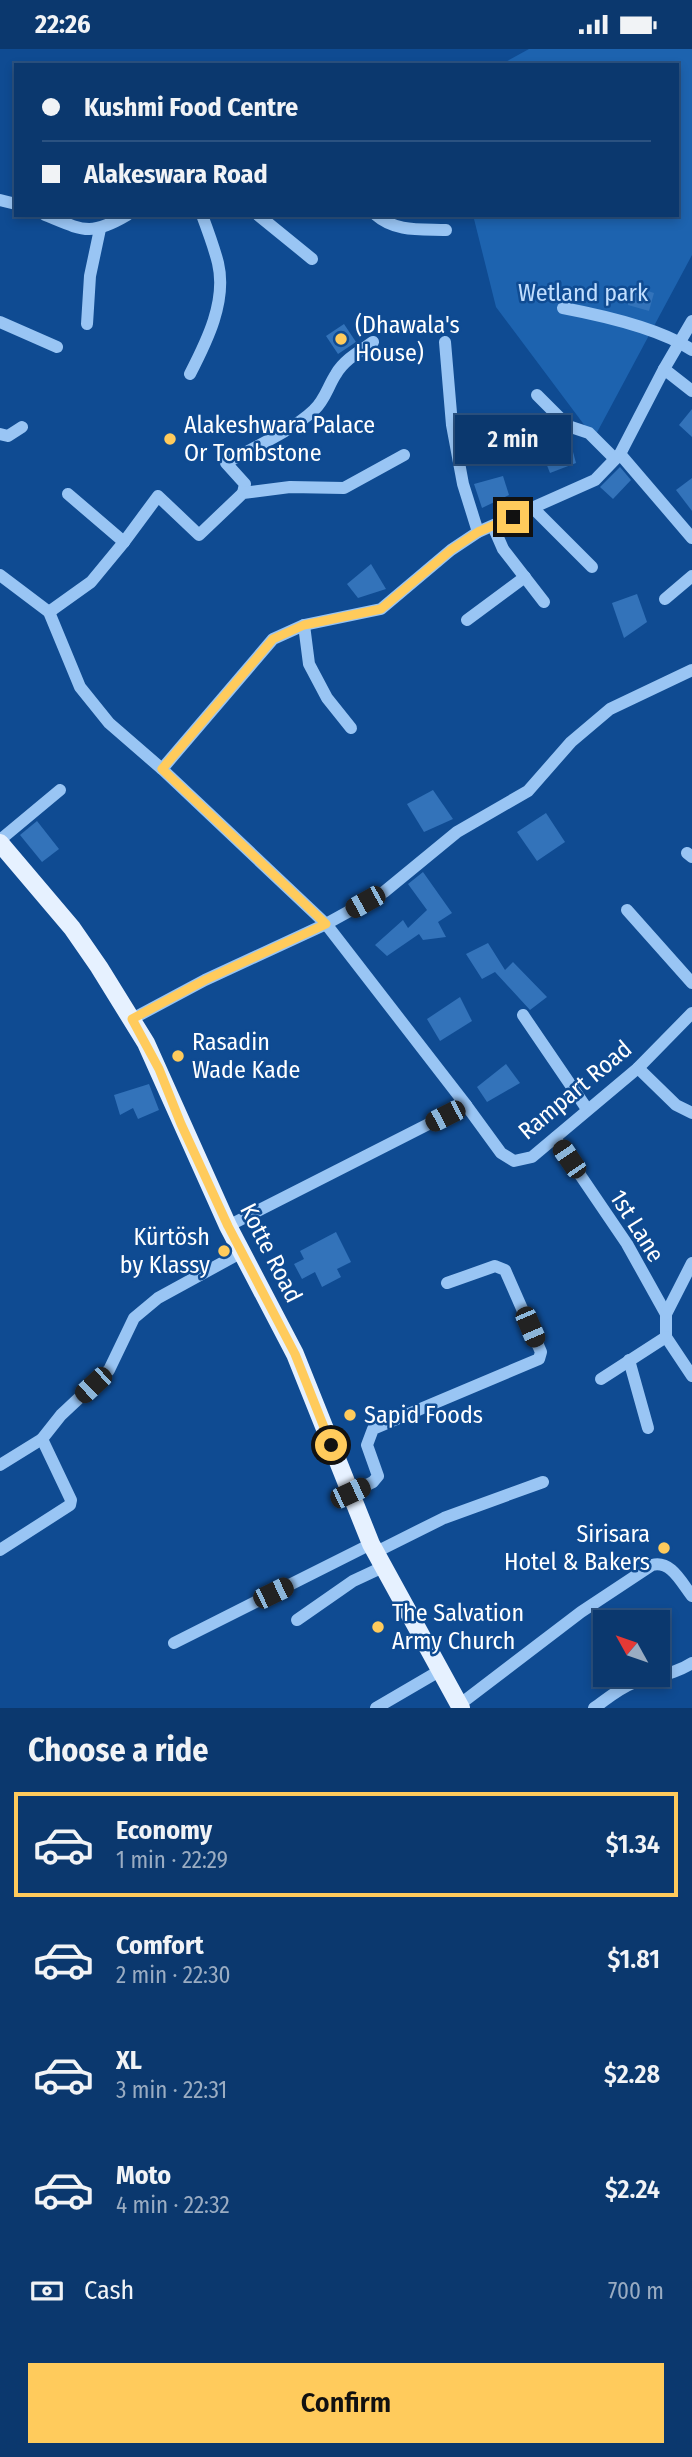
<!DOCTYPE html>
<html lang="en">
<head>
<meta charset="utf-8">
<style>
  body { margin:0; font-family:"Fira Sans Condensed",sans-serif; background:#194376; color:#f1f3f6; height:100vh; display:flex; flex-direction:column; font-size:26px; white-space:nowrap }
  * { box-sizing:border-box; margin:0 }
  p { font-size:23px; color:#9aacc2 }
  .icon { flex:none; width:38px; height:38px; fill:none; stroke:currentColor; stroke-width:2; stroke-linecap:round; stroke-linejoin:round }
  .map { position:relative; height:1659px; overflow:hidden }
  .panel { display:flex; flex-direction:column; background:#0b386e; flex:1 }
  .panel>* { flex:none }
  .hud { position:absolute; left:14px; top:14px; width:665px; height:154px; border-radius:0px; box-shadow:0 4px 10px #0003,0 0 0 2px #2b5281; display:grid; align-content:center; height:154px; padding:0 28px; background:#0b386e }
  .needle { width:46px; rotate:310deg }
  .buttons { position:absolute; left:593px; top:1561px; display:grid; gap:14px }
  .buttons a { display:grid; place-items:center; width:77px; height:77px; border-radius:0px; background:#0b386e; box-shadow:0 4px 10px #0003,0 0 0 2px #2b5281; font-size:35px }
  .end { position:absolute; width:32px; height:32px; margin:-16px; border:9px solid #ffcb5c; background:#111; box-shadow:0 0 0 4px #111 }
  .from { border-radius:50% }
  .bubble { position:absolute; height:49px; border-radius:0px; background:#0b386e; box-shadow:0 4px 10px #0003,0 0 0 2px #2b5281; font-size:23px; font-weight:600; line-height:49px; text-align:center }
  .car { position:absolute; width:21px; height:42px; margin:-21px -10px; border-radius:9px; box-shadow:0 0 5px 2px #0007; background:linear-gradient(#222 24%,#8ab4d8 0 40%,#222 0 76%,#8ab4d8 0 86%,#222 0) }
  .hud b { display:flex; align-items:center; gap:24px; height:66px; font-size:26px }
  .hud b+b { border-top:2px solid #2b5281 }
  .hud i { width:18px; height:18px; background:#f1f3f6 }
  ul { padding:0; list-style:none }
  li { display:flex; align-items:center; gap:21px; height:105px; margin:0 14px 10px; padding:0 14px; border:4px solid transparent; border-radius:0px }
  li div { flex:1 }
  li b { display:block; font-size:26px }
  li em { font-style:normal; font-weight:600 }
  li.active { border-color:#ffcb5c }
  li>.icon { width:63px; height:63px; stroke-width:1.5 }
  h2 { padding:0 28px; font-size:32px; line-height:84px }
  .pay { display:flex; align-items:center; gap:18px; height:77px; padding:0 28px; font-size:26px }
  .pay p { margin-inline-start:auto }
  .cta { display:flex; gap:14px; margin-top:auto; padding:14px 28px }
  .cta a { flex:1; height:80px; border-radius:0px; background:#ffcb5c; color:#111; font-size:28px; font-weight:600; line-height:80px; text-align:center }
  .status { display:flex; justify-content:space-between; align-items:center; height:49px; padding:0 35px; background:#0b386e; direction:ltr }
  .status svg { height:19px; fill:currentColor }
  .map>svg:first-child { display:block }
</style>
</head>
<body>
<div class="status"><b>22:26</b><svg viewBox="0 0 49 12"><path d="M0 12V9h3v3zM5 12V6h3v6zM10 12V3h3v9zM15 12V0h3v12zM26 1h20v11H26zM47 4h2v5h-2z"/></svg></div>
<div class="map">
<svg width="692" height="1659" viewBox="0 0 692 1659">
  <rect width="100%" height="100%" fill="#0f4b92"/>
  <path fill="#1d63af" d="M529 0H692V206L594 389 496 258 473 166H677V16H500Z"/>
  <g fill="#3373ba">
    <path d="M633 237 654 244 649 262 628 256Z"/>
    <path d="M344 275 356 293 338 305 326 287Z"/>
    <path d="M692 360V388L679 376Z"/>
    <path d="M569 388 576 414 550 424 541 401Z"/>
    <path d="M620 418 631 431 613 450 600 438Z"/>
    <path d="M503 427 509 446 482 459 474 435Z"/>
    <path d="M692 429V462L676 441Z"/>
    <path d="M371 515 386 540 358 549 347 535Z"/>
    <path d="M637 545 647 573 624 589 612 554Z"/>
    <path d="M433 741 453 770 424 783 407 755Z"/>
    <path d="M546 764 565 793 537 812 517 783Z"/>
    <path d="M37 772 59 800 42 813 20 786Z"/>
    <path d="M423 823 452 864 438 873 446 888 423 891 419 885 387 907 375 896 403 871 408 879 427 861 408 835Z"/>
    <path d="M488 894 505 921 513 913 547 948 530 961 495 923 482 930 466 905Z"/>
    <path d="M460 948 472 972 440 992 427 970Z"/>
    <path d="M506 1015 520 1034 487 1053 477 1038Z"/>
    <path d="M149 1035 159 1061 138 1070 133 1059 120 1066 114 1046Z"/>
    <path d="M336 1183 351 1213 337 1220 341 1228 322 1238 315 1223 302 1230 294 1215 304 1210 300 1202Z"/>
  </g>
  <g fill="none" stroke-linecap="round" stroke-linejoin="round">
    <g stroke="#99c5f4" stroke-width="12">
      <path d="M0 151 16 155"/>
      <path d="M45 166C82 181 90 188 127 166"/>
      <path d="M258 166 312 210"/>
      <path d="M376 166C395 183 421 180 446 181"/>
      <path d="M563 259C600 266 661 280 692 301"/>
      <path d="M0 273 57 298"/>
      <path d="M87 275 90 227 100 180"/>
      <path d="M445 293 452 376 463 435 478 483"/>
      <path d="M664 320 692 342"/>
      <path d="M190 325C207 292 227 252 218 214 214 198 208 182 202 166"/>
      <path d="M537 346 568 377 589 384 615 410"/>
      <path d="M0 385 8 387 22 378"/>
      <path d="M620 405 692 489"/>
      <path d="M243 444 245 435 226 414C252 399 292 382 314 361 325 351 328 337 336 325 344 311 360 302 373 293"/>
      <path d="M68 445 124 493"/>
      <path d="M533 459 592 518"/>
      <path d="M493 477 503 500 544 553"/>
      <path d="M0 526 49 563 80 638 109 674 162 720 326 875 466 1056"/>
      <path d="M665 550 692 527"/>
      <path d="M49 563 91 533 124 493 158 447 199 486 243 444 290 438 344 439 404 406"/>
      <path d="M467 571 525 528"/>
      <path d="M304 576 309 615 327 649 351 679"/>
      <path d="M162 720 273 590 304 576 381 560 451 501 478 483 595 431 620 405 664 320 692 272"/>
      <path d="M0 791 60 741"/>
      <path d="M687 804 692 808"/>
      <path d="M627 861 692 934"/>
      <path d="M523 966 587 1060"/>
      <path d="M132 970 205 931 326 875 384 843 457 783 528 742 571 693 610 660 692 621"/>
      <path d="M638 1019 676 1056 692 1064"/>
      <path d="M555 1089 627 1195 666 1265V1288L692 1327"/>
      <path d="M228 1177 466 1056 501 1104 514 1112 532 1108 638 1019 692 964"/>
      <path d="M666 1265 692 1214"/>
      <path d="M629 1311 648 1379"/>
      <path d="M601 1330 666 1288"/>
      <path d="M0 1416 42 1390"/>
      <path d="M350 1444 373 1433 378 1427 367 1396 373 1380 539 1310 541 1303 505 1221 495 1217 447 1234"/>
      <path d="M0 1501 70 1456 71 1451 42 1390 61 1366 109 1321 134 1269 158 1249 242 1203"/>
      <path d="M376 1503 444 1469 543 1433"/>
      <path d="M297 1571 353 1532 383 1518"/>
      <path d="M174 1594 371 1495"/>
      <path d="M459 1656 581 1563 652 1516C671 1511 681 1533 692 1547"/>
      <path d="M376 1659 441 1621"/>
      <path d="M594 1659C607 1650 618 1640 633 1634 652 1627 674 1626 692 1614"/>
    </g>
    <path stroke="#e6f1ff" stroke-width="18" d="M0 794 72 879 99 918 146 994 228 1177 295 1305 371 1495 461 1659"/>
  </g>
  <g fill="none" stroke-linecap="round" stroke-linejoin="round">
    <path stroke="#ffcb5c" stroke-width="9" d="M331 1396 295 1305 228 1177 181 1075 159 1020 132 970 205 931 326 875 162 720 273 590 304 576 381 560 451 501 478 483 513 468"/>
  </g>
  <g fill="#ffcb5c" stroke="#0f4b92" stroke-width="2.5">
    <circle cx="341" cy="290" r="7"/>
    <circle cx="170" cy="390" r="7"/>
    <circle cx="178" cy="1007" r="7"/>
    <circle cx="224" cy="1202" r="7"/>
    <circle cx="350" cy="1366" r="7"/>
    <circle cx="664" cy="1499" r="7"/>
    <circle cx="378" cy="1578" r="7"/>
  </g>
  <g text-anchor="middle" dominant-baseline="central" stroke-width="5" stroke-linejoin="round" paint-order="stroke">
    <g font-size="24" fill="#c1defe" stroke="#0f4b92">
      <text x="583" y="244">Wetland park</text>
    </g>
    <g font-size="24" fill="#fff" stroke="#0f4b92" text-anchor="start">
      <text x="355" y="276">(Dhawala's<tspan x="355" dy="28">House)</tspan></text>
      <text x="184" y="376">Alakeshwara Palace<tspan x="184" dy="28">Or Tombstone</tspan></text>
      <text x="192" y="993">Rasadin<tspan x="192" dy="28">Wade Kade</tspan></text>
      <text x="210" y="1188" text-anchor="end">Kürtösh<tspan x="210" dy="28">by Klassy</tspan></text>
      <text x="364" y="1366">Sapid Foods</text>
      <text x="650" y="1485" text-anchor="end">Sirisara<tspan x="650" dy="28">Hotel &amp; Bakers</tspan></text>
      <text x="392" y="1564">The Salvation<tspan x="392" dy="28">Army Church</tspan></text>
    </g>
    <g font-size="24" fill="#fff" stroke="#0f4b92">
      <text transform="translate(575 1041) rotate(-40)">Rampart Road</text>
      <text transform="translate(637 1177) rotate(58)">1st Lane</text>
      <text transform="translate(271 1204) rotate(63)">Kotte Road</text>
    </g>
  </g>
</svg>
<div class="buttons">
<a><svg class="needle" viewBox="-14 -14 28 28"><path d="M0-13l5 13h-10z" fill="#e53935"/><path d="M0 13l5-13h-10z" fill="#9aacc2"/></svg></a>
</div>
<i class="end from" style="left:331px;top:1396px"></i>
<i class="end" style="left:513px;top:468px"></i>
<div class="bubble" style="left:455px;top:366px;width:116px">2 min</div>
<i class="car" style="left:365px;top:853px;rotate:241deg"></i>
<i class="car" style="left:445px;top:1067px;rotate:243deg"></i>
<i class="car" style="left:569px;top:1110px;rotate:326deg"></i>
<i class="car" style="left:530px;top:1278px;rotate:157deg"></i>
<i class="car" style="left:93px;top:1336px;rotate:227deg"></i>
<i class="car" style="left:350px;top:1444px;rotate:65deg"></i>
<i class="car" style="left:273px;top:1544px;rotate:64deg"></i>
<div class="hud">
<b><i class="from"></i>Kushmi Food Centre</b>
<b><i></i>Alakeswara Road</b>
</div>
</div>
<section class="panel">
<h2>Choose a ride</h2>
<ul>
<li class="active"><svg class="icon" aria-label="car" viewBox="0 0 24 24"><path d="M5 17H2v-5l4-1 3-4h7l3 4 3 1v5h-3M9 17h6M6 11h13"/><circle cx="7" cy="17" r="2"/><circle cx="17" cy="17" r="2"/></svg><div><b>Economy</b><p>1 min · 22:29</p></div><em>$1.34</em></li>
<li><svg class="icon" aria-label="car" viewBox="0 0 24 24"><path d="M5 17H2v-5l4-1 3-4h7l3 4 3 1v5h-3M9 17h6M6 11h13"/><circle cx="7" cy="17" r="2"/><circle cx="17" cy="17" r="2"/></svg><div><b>Comfort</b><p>2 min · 22:30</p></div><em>$1.81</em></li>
<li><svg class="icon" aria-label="car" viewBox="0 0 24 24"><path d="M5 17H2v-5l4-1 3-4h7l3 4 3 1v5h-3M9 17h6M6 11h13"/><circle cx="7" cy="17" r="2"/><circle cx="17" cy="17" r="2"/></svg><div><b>XL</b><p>3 min · 22:31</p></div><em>$2.28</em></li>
<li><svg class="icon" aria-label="car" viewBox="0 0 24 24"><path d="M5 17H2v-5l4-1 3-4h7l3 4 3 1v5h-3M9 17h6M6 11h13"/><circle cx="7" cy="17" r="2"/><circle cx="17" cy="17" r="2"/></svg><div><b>Moto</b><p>4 min · 22:32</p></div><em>$2.24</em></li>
</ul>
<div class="pay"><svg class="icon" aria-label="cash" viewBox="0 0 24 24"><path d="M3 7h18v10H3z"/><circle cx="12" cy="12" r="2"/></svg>Cash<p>700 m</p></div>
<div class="cta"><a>Confirm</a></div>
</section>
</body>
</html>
